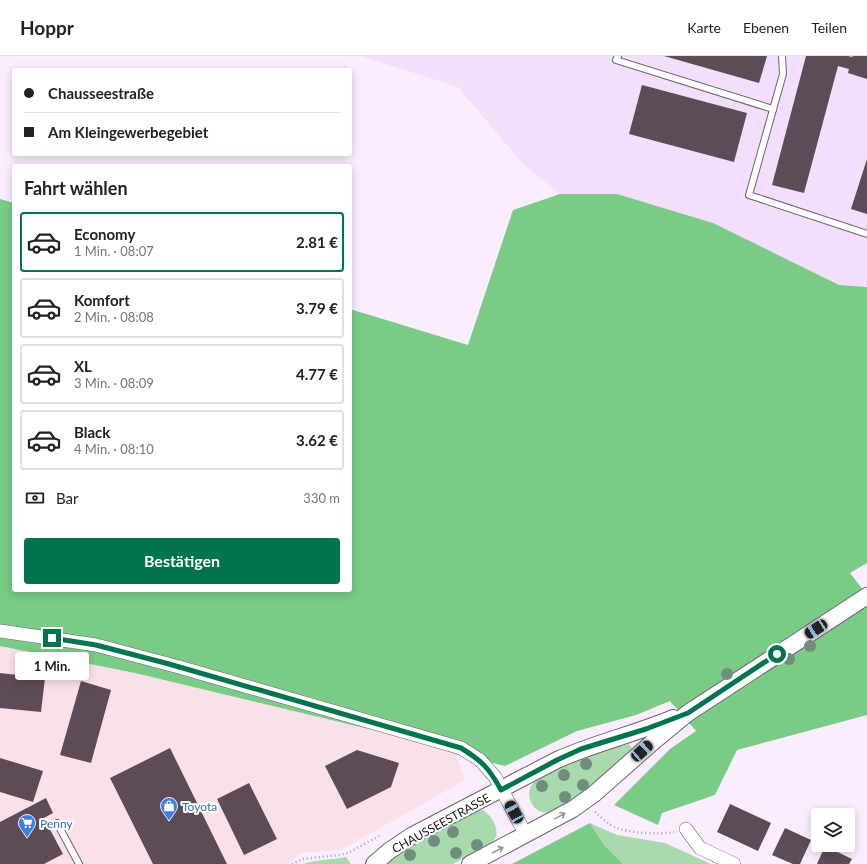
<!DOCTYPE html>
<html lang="de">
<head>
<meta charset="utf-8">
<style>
  body { margin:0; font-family:Lato,sans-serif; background:#f2f2f2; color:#222; height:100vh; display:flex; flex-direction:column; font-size:15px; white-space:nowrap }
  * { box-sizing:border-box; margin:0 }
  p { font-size:13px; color:#767676 }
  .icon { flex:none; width:22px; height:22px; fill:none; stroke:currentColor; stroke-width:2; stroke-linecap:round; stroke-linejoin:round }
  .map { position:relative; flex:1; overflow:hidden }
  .panel { position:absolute; left:12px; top:108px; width:340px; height:428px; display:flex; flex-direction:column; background:#fff; border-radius:4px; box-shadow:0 2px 10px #0003 }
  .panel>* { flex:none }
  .banner { position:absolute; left:12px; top:12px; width:340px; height:88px; border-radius:4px; box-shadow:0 2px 10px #0003; display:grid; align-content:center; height:88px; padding:0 12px; background:#fff }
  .buttons { position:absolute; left:811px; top:752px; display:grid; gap:8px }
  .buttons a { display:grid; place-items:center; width:44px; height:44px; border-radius:4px; background:#fff; box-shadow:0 2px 10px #0003; font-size:20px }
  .end { position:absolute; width:18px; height:18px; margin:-9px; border:5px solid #00744f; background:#fff; box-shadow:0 0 0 2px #fff }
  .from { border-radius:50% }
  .bubble { position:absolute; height:28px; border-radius:4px; background:#fff; box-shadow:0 2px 10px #0003; font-size:13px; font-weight:700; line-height:28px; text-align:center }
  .car { position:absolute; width:12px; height:24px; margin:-12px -6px; border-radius:5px; box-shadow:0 0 3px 1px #0007; background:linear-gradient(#222 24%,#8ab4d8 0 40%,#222 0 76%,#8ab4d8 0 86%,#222 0) }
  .banner b { display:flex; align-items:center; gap:14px; height:38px; font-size:15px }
  .banner b+b { border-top:1px solid #e0e0e0 }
  .banner i { width:10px; height:10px; background:#222 }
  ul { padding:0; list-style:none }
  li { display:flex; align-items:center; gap:12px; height:60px; margin:0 8px 6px; padding:0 4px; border:2px solid #e0e0e0; border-radius:4px }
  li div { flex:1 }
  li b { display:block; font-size:15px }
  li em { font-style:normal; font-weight:700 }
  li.on { border-color:#00744f }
  li>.icon { width:36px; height:36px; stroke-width:1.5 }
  h2 { padding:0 12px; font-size:18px; line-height:48px }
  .pay { display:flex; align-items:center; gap:10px; height:44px; padding:0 12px; font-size:15px }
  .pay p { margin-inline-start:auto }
  .button { display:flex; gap:8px; margin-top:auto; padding:8px 12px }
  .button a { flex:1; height:46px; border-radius:4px; background:#00744f; color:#fff; font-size:16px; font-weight:700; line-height:46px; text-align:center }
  header { display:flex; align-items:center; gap:24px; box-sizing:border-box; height:56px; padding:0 20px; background:#fff; border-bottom:1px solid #e0e0e0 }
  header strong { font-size:19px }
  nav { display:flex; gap:22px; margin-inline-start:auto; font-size:14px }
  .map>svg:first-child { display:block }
</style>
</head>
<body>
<header>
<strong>Hoppr</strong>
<nav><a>Karte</a><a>Ebenen</a><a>Teilen</a></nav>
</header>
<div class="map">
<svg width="867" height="808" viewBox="0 0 867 808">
  <rect width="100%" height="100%" fill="#faedfe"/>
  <path fill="#fae1e9" d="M0 590 135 617 427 687 456 698 465 724 341 794 301 797 288 808H0Z"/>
  <path fill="#f3dffb" d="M361 0H867V231L839 229 713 167 617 138H560L522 107 458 31Z"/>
  <g fill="#a9daae">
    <path d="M629 688 632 692C611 712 578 748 550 756 537 760 526 745 530 733 530 730 533 728 535 725 567 708 593 696 629 688Z"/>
    <path d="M483 754C493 761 502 776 492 787L453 808H382L403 793 477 755Z"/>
    <path d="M590 767 617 779 665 787 711 808H623L604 789Z"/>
    <path d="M346 801 351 808H303C317 803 332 804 346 801Z"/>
  </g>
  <g fill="#79cb85">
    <path d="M560 138H617L713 167 839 229 867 231V507L850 517 867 539V659L737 694 715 739 662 757 658 769 614 749 670 693 696 675 670 645 636 659 577 675 505 710 456 698 427 687 135 617 0 590V143L14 147V534H350V253L468 289 513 154Z"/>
    <path d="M590 767 604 789 623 808H512Z"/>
  </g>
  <g fill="#5d4b58">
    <path d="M664 0H767L759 27Z"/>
    <path d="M806 0H848L852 1 853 0H867V23L848 17 849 13 838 10 804 137 772 129Z"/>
    <path d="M642 29 747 57 734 106 629 78Z"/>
    <path d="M867 103V158L851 153Z"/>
    <path d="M0 617 45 622 41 656 0 652Z"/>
    <path d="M81 625 111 634 91 707 60 699Z"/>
    <path d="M170 692 227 808H153L110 722Z"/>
    <path d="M357 694 399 707 391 731 347 753 325 710Z"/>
    <path d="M0 702 43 715 33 746 0 736Z"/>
    <path d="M249 727 277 783 244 799 217 743Z"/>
    <path d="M46 742 53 757 44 762 63 798 44 808H0V766Z"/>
    <path d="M730 748 771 767 758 795 717 776Z"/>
    <path d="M785 772 811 784 800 808H793L772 799Z"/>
    <path d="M825 790 852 803 849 808H817Z"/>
  </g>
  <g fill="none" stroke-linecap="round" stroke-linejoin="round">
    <defs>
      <g id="service">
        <path d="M618 0 616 4 773 53"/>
        <path d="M782 0 783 18 749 139 867 178"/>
        <path d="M57 767 79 808"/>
      </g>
      <g id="minor">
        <path d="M0 575 96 589 179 611 461 692 480 704 495 721 526 779"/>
        <path d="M686 773 700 792 734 808"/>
      </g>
      <g id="tertiary">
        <path d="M374 808 389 795 413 779 557 704C595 687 635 678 673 662"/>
        <path d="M470 808 573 753 594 738 654 685 688 657 867 540"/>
      </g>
    </defs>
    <use href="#service" stroke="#6f6274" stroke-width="8"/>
    <use href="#minor" stroke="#6f6274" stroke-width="14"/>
    <use href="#tertiary" stroke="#6f6274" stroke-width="18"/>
    <g stroke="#aba1af" stroke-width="2.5" stroke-dasharray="1 3" stroke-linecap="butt">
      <path d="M595 756C601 761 608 768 615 771 626 777 662 779 674 776"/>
      <path d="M292 808 303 803 340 799 348 797 381 779"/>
    </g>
    <use href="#service" stroke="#fff" stroke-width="6"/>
    <use href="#minor" stroke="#fff" stroke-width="13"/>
    <use href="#tertiary" stroke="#fff" stroke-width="16"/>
  </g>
  <g fill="#708d7d">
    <circle cx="810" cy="590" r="6"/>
    <circle cx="789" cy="603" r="6"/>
    <circle cx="727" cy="618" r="6"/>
    <circle cx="586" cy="708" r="6"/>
    <circle cx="564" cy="719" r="6"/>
    <circle cx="583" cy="729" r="6"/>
    <circle cx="542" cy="730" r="6"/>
    <circle cx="565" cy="741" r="6"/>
    <circle cx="453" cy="776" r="6"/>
    <circle cx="434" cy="785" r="6"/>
    <circle cx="477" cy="789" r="6"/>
    <circle cx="456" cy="797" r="6"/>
    <circle cx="410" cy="799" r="6"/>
  </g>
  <defs><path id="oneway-shaft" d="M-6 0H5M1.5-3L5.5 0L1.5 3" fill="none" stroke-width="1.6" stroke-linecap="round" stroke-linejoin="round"/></defs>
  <g stroke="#989699">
    <use href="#oneway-shaft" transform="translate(560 760) rotate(-29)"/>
    <use href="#oneway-shaft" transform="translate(498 794) rotate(-27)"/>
  </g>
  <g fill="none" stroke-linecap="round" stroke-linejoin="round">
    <path stroke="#00744f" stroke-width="5" d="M52 582 96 589 169 608 461 692C482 705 489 712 501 734L557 704 581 693 646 673 688 657 777 598"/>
  </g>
  <defs>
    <symbol id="shop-pin" viewBox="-11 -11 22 30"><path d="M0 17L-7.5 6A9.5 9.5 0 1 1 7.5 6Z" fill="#3f7fe0" stroke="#fff"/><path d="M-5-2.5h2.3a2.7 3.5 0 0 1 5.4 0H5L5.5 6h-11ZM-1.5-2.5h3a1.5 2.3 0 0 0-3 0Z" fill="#fff"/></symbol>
    <symbol id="supermarket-pin" viewBox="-11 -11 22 30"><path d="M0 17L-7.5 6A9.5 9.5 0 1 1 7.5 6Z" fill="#3f7fe0" stroke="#fff"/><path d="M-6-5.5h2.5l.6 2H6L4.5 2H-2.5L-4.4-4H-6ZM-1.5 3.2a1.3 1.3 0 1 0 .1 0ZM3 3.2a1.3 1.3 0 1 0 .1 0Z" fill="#fff"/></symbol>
  </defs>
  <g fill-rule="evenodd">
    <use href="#shop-pin" x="159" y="740" width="20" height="27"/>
    <use href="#supermarket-pin" x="17" y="757" width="20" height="27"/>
  </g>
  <g text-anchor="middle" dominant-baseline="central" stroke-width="4" stroke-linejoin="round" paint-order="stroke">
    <g font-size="12" fill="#366cbe" stroke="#fff" text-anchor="start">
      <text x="182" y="750">Toyota</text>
      <text x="40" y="767">Penny</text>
    </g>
    <g font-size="12" fill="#1a151c" stroke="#fff">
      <text transform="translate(441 767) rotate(-29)">CHAUSSEESTRASSE</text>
    </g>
  </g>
</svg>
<div class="buttons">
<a><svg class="icon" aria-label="layers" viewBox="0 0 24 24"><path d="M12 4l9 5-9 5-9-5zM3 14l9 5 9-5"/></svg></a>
</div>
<i class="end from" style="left:777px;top:598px"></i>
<i class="end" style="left:52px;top:582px"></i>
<div class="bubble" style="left:15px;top:596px;width:74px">1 Min.</div>
<i class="car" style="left:816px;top:573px;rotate:237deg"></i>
<i class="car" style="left:642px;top:695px;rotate:48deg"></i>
<i class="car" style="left:514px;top:756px;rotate:331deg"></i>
<div class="banner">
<b><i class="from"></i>Chausseestraße</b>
<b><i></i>Am Kleingewerbegebiet</b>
</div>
<section class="panel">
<h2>Fahrt wählen</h2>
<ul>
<li class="on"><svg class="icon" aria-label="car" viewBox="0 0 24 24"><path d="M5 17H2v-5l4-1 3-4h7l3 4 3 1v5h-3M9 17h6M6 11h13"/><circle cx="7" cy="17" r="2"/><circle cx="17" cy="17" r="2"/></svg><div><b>Economy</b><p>1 Min. · 08:07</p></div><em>2.81 €</em></li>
<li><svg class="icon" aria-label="car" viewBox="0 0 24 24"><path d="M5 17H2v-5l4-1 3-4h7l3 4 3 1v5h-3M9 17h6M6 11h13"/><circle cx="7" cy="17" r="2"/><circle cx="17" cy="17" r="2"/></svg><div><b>Komfort</b><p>2 Min. · 08:08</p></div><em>3.79 €</em></li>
<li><svg class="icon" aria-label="car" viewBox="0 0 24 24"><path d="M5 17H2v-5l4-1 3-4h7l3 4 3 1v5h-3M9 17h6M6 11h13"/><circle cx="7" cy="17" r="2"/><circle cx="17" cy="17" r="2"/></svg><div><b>XL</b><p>3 Min. · 08:09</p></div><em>4.77 €</em></li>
<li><svg class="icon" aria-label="car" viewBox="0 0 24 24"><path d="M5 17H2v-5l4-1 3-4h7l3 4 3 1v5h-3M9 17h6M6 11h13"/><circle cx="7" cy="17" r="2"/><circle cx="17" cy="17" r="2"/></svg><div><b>Black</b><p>4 Min. · 08:10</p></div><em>3.62 €</em></li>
</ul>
<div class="pay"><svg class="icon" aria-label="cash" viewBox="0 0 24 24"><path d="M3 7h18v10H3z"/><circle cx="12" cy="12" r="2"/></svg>Bar<p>330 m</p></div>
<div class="button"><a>Bestätigen</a></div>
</section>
</div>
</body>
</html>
